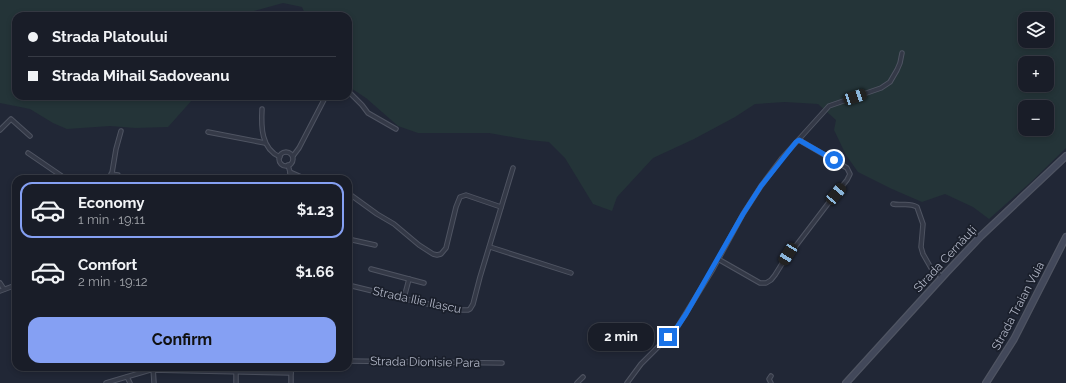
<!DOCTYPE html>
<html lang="en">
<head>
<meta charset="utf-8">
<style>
  body { margin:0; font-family:Raleway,sans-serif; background:#222630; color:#f1f3f6; height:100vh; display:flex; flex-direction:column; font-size:15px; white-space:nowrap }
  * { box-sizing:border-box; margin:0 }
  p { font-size:13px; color:#9fa2a8 }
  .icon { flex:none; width:22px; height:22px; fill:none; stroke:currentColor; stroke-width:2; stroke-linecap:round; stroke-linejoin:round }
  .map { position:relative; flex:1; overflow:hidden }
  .drawer { position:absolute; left:12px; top:175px; width:340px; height:196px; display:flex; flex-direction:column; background:#191d28; border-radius:12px; box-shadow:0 2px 6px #0003,0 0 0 1px #373b45 }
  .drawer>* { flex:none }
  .banner { position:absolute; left:12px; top:12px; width:340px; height:88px; border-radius:12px; box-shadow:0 2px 6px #0003,0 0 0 1px #373b45; display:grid; align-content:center; height:88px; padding:0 16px; background:#191d28 }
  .tools { position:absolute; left:1018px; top:12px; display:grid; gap:8px }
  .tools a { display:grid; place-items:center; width:36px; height:36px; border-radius:8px; background:#191d28; box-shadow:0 2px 6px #0003,0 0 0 1px #373b45; font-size:20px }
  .end { position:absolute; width:18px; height:18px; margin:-9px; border:5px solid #1a73e8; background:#fff; box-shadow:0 0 0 2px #fff }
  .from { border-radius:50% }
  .bubble { position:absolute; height:28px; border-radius:12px; background:#191d28; box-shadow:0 2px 6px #0003,0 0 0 1px #373b45; font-size:13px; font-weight:700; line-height:28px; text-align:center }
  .car { position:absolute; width:12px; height:24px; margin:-12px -6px; border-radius:5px; box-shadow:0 0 3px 1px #0007; background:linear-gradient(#222 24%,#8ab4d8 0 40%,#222 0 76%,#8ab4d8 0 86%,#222 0) }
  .banner b { display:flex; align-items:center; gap:14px; height:38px; font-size:15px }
  .banner b+b { border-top:1px solid #373b45 }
  .banner i { width:10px; height:10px; background:#f1f3f6 }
  ul { padding:7px 0 0; list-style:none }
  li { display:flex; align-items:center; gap:12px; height:56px; margin:0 8px 6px; padding:0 8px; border:2px solid transparent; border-radius:12px }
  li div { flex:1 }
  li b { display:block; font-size:15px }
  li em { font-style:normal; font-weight:700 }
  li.on { border-color:#85a0f3 }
  li>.icon { width:36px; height:36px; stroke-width:1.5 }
  .button { display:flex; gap:8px; margin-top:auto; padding:8px 16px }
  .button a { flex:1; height:46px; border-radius:12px; background:#85a0f3; color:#111; font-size:16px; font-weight:700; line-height:46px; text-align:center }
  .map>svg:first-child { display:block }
</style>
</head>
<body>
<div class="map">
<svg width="1066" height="383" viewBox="0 0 1066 383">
  <rect width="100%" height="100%" fill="#212736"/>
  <path fill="#243438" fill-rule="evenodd" d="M0 0H1066V148L1032 181 989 219 973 207 945 194 922 202 892 189 858 172 846 155 834 130 836 120 818 104 785 102 755 104 735 117 694 139 653 158 617 197 612 211 593 204 565 158 549 142 529 140 489 133H418L398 126 366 98 348 86V16H306L302 7 283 3 254 11 245 16H16V96H194L193 99 168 127 135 128 110 126 67 129 53 123 30 109 0 103ZM1025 19H1047V41H1025ZM1025 63H1047V85H1025ZM1025 107H1047V129H1025Z"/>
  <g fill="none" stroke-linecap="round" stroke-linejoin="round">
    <defs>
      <g id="street">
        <path d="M348 91 362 105 368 113 396 129"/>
        <path d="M262 109C261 126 261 149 280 157"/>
        <path d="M0 130 11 119 30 136"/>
        <path d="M208 132 265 143"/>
        <circle cx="286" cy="159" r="7"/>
        <path d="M28 153 66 179"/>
        <path d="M293 156 299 148 326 96"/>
        <path d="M288 165 290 172V179"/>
        <path d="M290 172 306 179"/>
        <path d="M111 174 118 175"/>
        <path d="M111 179 116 149 121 131"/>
        <path d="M348 193 377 214 394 224 419 245 433 254 437 255 441 254 446 248 456 207 460 197 466 195 501 207"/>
        <path d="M893 204C901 206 909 202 917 207L923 224 921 247 923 254 931 268 942 277"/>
        <path d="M348 239 375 245"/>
        <path d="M490 247 571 273"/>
        <path d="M718 259 760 283H766L771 280 775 275 788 254 795 247 830 201 847 180 850 174 847 168 799 140"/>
        <path d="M371 269 424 283"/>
        <path d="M0 283 4 289"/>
        <path d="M348 285 418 302 459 310H468L470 309 473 304 480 277 513 168"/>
        <path d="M0 291 16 285"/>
        <path d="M404 298 409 279"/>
        <path d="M348 361 502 363"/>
        <path d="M153 367 154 383"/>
        <path d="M236 367V383"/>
        <path d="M127 377 130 383"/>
        <path d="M106 383 150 370 291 373"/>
        <path d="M291 383V367"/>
        <path d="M577 383 583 377"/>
        <path d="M627 383 641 364 668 337 678 326 713 269 743 214 761 186 782 158 829 106 881 88 890 82 897 70 900 63 902 53"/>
        <path d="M771 383 769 379 771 376"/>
      </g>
      <g id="secondary">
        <path d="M846 383 947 272 981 236 1066 156"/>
        <path d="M986 383 1014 339 1066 237"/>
      </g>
    </defs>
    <use href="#street" stroke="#4f5462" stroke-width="5.5"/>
    <use href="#secondary" stroke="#4f5462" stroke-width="8"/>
    <use href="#street" stroke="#343947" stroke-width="3.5"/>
    <use href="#secondary" stroke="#42485a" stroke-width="5.5"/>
  </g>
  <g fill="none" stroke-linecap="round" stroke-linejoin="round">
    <path stroke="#1a73e8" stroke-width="5" d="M668 337 678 326 686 314 743 214 761 186 796 142 799 140 834 160"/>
  </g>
  <g text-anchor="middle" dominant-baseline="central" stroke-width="3.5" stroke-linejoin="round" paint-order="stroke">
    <g font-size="12" fill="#afb4c4" stroke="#1a1f2b">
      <text transform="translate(945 259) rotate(-47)">Strada Cernăuți</text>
      <text transform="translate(417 300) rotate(12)">Strada Ilie Ilașcu</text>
      <text transform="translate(1018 306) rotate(-62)">Strada Traian Vuia</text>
      <text transform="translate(425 362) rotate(1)">Strada Dionisie Para</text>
    </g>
  </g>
</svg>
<div class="tools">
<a><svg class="icon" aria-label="layers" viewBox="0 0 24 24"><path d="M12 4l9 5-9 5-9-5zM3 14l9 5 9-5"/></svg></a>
<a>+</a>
<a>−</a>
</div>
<i class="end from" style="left:834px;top:160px"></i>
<i class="end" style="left:668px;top:337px"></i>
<div class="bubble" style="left:588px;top:323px;width:66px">2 min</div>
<i class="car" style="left:855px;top:97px;rotate:72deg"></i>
<i class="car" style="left:836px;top:194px;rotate:40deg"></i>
<i class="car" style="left:788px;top:254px;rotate:212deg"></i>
<div class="banner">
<b><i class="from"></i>Strada Platoului</b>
<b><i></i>Strada Mihail Sadoveanu</b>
</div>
<section class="drawer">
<ul>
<li class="on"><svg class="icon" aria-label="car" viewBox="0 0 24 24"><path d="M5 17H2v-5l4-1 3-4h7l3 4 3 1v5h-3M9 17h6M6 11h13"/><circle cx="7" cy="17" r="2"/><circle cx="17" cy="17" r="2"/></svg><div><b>Economy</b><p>1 min · 19:11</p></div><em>$1.23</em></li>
<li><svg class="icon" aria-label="car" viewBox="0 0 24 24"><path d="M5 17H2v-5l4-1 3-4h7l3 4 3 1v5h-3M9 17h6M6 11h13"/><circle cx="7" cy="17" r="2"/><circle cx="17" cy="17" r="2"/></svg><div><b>Comfort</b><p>2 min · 19:12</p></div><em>$1.66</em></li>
</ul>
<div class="button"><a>Confirm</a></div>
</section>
</div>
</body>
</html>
